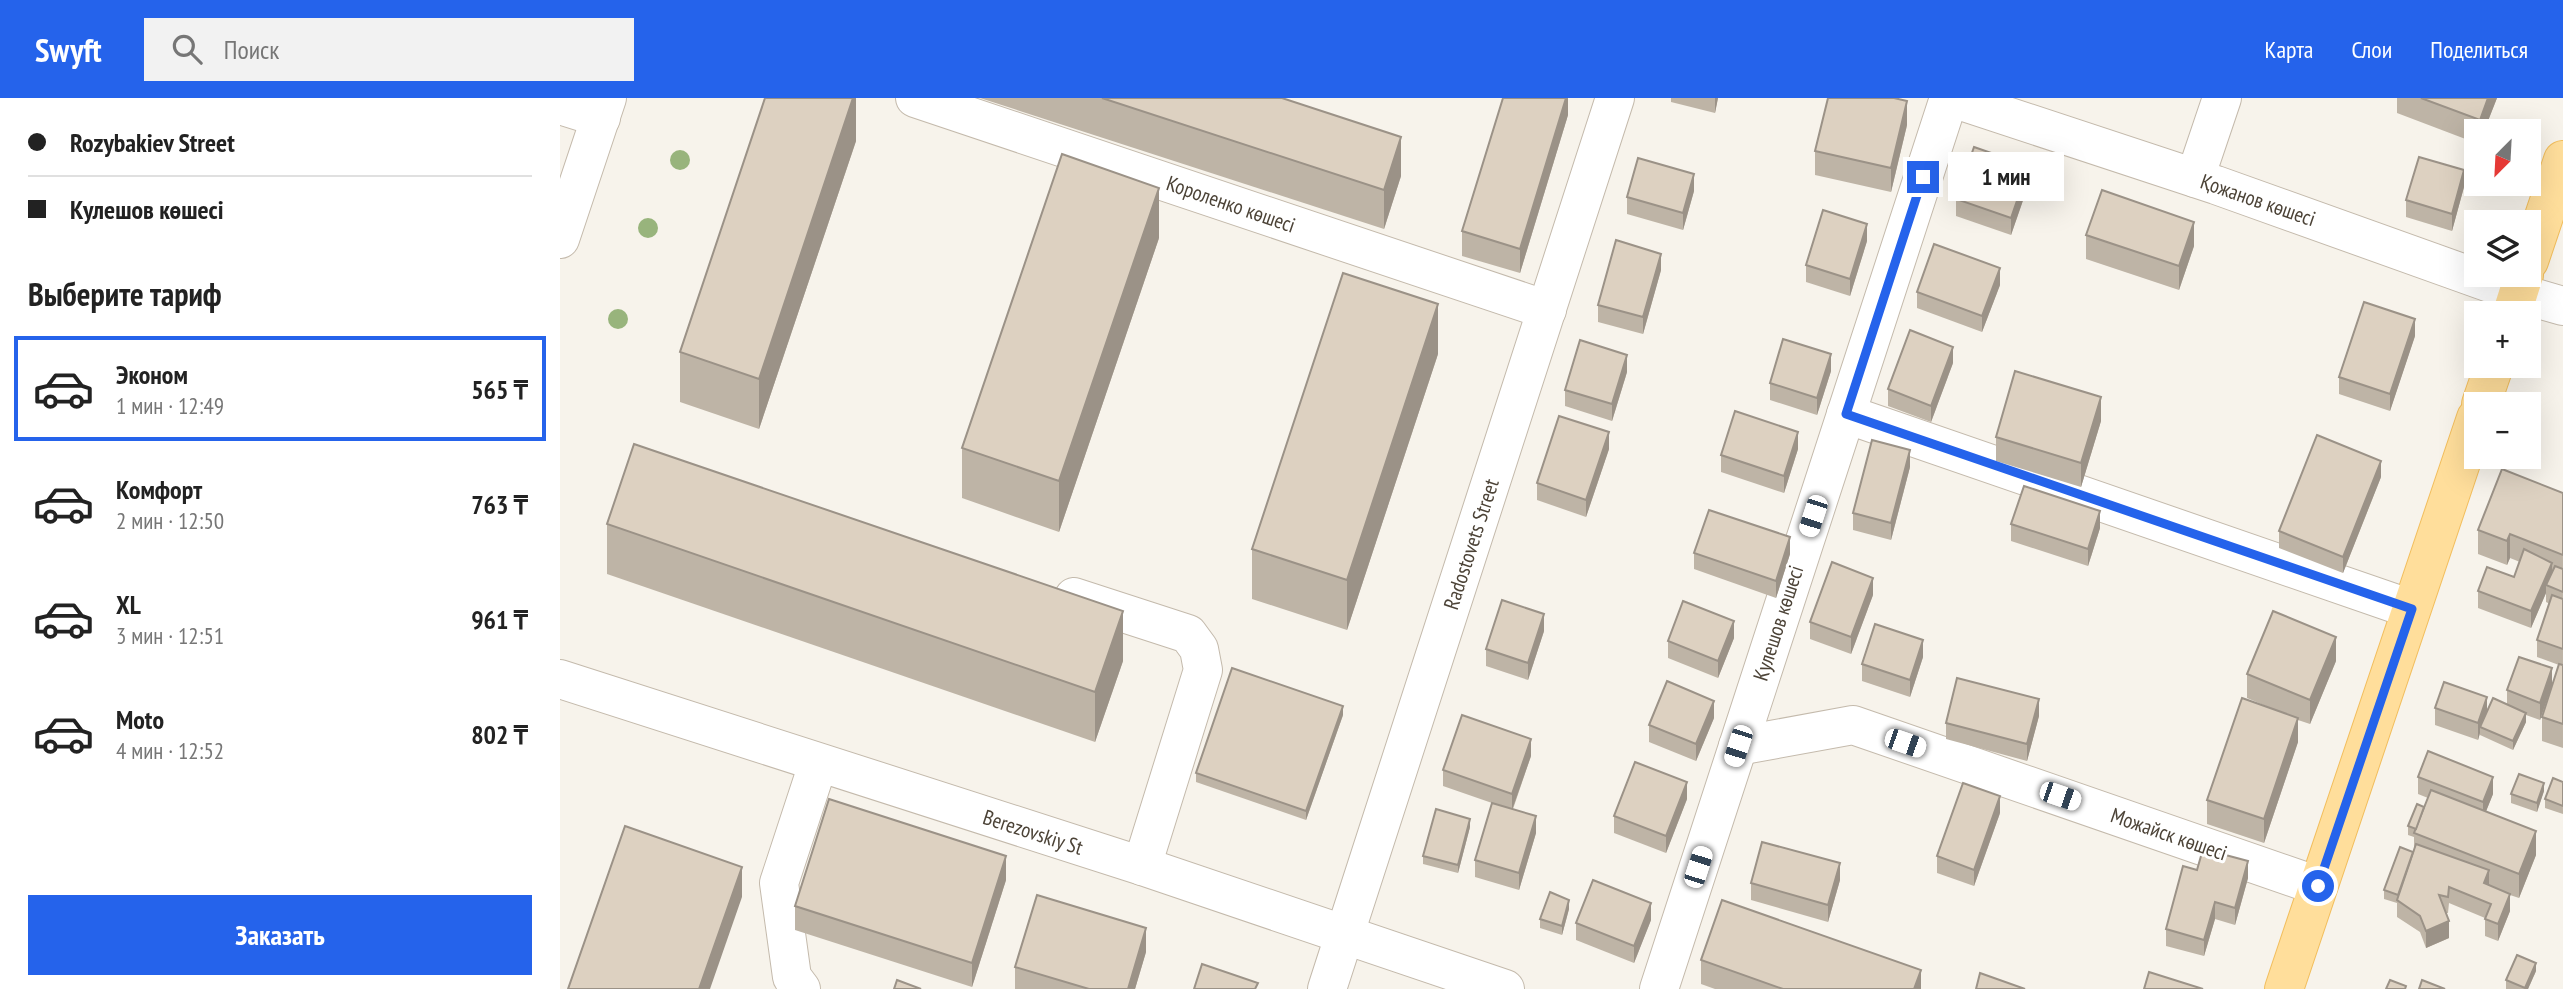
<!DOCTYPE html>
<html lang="ru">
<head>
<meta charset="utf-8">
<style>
  body { margin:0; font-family:"PT Sans Narrow",sans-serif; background:#f2f2f2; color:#222; height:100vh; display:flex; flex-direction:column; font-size:26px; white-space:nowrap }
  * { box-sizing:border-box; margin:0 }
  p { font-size:23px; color:#767676 }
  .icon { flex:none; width:38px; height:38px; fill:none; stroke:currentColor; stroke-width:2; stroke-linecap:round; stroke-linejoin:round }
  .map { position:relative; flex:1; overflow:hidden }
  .sheet { display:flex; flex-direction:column; background:#fff; width:560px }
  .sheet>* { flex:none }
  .banner { display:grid; align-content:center; height:154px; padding:0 28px; background:#fff }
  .needle { width:46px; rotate:204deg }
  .tools { position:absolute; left:1904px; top:21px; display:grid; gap:14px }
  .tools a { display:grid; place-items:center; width:77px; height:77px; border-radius:0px; background:#fff; box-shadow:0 7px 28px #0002; font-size:35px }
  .end { position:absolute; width:32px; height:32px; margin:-16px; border:9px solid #2563eb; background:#fff; box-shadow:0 0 0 4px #fff }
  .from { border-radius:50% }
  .bubble { position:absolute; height:49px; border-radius:0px; background:#fff; box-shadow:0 7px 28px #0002; font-size:23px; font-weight:700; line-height:49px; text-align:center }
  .car { position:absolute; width:21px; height:42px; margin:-21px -10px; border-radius:9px; box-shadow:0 0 5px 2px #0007; background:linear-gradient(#fff 24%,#345 0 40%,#fff 0 76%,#345 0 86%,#fff 0) }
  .banner b { display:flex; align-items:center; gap:24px; height:66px; font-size:26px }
  .banner b+b { border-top:2px solid #e0e0e0 }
  .banner i { width:18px; height:18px; background:#222 }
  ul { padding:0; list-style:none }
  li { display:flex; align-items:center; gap:21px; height:105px; margin:0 14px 10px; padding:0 14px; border:4px solid transparent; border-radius:0px }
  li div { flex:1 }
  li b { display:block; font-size:26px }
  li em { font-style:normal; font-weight:700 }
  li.selected { border-color:#2563eb }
  li>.icon { width:63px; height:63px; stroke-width:1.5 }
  h2 { padding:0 28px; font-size:32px; line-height:84px }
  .primary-button { display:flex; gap:14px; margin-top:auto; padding:14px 28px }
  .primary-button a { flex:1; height:80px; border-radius:0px; background:#2563eb; color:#fff; font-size:28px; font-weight:700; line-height:80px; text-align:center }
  header { display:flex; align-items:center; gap:42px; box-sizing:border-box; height:98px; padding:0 35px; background:#2563eb; color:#fff }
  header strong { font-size:33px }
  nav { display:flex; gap:38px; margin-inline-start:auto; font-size:24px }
  .search { width:490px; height:63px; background:#f2f2f2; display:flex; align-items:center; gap:18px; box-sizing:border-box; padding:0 24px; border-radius:0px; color:#767676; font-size:26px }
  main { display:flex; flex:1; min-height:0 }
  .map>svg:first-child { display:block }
</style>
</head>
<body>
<header>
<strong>Swyft</strong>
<div class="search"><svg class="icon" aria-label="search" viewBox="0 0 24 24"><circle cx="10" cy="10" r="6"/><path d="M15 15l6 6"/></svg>Поиск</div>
<nav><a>Карта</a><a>Слои</a><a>Поделиться</a></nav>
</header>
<main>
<section class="sheet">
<div class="banner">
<b><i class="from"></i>Rozybakiev Street</b>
<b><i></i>Кулешов көшесі</b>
</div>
<h2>Выберите тариф</h2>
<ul>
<li class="selected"><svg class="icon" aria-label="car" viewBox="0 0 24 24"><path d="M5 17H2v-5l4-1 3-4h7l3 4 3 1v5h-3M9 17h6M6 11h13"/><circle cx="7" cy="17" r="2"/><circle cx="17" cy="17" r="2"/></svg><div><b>Эконом</b><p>1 мин · 12:49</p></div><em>565 ₸</em></li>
<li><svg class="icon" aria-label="car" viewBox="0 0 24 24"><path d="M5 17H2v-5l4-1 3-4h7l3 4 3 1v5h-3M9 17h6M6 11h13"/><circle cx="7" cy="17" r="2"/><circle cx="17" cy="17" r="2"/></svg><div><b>Комфорт</b><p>2 мин · 12:50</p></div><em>763 ₸</em></li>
<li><svg class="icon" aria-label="car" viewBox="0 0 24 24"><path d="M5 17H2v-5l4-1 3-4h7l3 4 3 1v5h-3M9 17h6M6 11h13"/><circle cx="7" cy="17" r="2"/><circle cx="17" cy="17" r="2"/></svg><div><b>XL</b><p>3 мин · 12:51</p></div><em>961 ₸</em></li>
<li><svg class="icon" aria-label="car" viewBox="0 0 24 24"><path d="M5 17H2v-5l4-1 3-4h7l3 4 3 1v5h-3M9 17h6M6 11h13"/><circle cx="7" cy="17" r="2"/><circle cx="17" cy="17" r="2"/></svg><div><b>Moto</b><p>4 мин · 12:52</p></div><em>802 ₸</em></li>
</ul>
<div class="primary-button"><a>Заказать</a></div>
</section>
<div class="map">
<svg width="2003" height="891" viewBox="0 0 2003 891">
  <rect width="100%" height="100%" fill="#f7f3eb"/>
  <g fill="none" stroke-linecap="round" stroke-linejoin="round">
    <defs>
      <g id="minor">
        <path d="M355 0 987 212"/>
        <path d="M1392 0 1656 87 1958 195 2003 208"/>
        <path d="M0 7 41 20"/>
        <path d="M1635 80 1662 0"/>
        <path d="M0 141 47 0"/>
        <path d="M1286 316 1851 511"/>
        <path d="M514 499 628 536 639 551 643 572 582 768"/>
        <path d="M0 581 582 768 945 891"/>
        <path d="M1178 648 1293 627 1758 788"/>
        <path d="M241 891 232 879 219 785 258 666"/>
        <path d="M767 891 1055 0"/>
        <path d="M1099 891 1389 0"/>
      </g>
      <g id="major">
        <path d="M1969 163 2003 62"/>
        <path d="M1952 215 1964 177"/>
        <path d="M1921 306 1934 268"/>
        <path d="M1724 891 1916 320"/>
      </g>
    </defs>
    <use href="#minor" stroke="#c4baac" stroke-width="40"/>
    <use href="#major" stroke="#f2be5d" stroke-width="40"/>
    <use href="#minor" stroke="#fff" stroke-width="38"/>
    <use href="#major" stroke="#ffde9b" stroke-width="38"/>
  </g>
  <g fill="#98b47c">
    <circle cx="120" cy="62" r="10"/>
    <circle cx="88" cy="130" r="10"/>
    <circle cx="58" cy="221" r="10"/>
  </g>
  <g fill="#beb4a6">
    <path d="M296 0V43L199 331 120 304V254Z"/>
    <path d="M420 0H722L841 78 824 131Z"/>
    <path d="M1008 0V17L960 175 902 158V133Z"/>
    <path d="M1111 0H1158L1155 15 1111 4Z"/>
    <path d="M1837 0H1937L1924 33H1916V45L1837 15Z"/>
    <path d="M1347 27 1331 94 1255 77V53Z"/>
    <path d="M1469 85 1451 137 1396 118V101Z"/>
    <path d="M1904 89 1892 133 1846 119V102Z"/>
    <path d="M1134 93 1123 132 1067 116V99Z"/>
    <path d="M1526 137 1634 148 1619 192 1526 161Z"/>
    <path d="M599 140 499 434 402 400V350Z"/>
    <path d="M1307 143 1290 198 1246 184V167Z"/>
    <path d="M1101 172 1083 236 1038 224V207Z"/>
    <path d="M1440 187 1422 234 1357 210V194Z"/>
    <path d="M1855 238 1830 313 1779 296V279Z"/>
    <path d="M878 256 787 532 692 501V451Z"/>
    <path d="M1393 265 1371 324 1328 308V291Z"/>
    <path d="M1271 273 1257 317 1210 302V285Z"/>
    <path d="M1067 274 1052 323 1005 308V292Z"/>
    <path d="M1541 323 1521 389 1436 363V339Z"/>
    <path d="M1049 351 1026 419 977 402V385Z"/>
    <path d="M1238 351 1224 395 1161 374V357Z"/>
    <path d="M1350 369 1331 442 1293 432V415Z"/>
    <path d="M1821 379 1783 475 1719 450V433Z"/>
    <path d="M2003 395V650L1982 643V619L1991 590 1980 622 1966 617V624L1953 652 1920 637V635L1918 642 1875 627V610L1927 614 1947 606V592L1992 587 1999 567 1977 559V542L1990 506 1986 504V495L1971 530 1918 510V493L1954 479 1960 464 1950 460 1947 467 1918 456V432Z"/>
    <path d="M47 426 563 563 535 644 47 476Z"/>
    <path d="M1451 426 1540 430 1528 468 1451 443Z"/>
    <path d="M1134 455 1230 456 1216 500 1134 471Z"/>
    <path d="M1313 497 1291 556 1250 541V524Z"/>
    <path d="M984 533 968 582 926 568V551Z"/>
    <path d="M1174 540 1158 580 1108 560V543Z"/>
    <path d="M1363 559 1350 599 1302 583V566Z"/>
    <path d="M1776 563 1750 626 1738 622V644L1704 745 1647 726V702L1713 611 1687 600V576Z"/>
    <path d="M783 617 746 722 636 684V675Z"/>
    <path d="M1479 618 1467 663 1386 641V625Z"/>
    <path d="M1154 620 1136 663 1089 644V627Z"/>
    <path d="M971 658 953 711 976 735 959 792 915 779V762L932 705 883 688V672Z"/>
    <path d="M1858 679 1933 696 1926 713 1976 757 1959 800 1950 797V813L1938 843 1925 838V820L1889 805 1888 815H1886L1889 840 1866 850 1860 834 1837 819V805L1824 801V792L1854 752V739L1848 737V728L1864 709 1868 700 1858 696Z"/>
    <path d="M2003 684V716L1985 710V701Z"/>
    <path d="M1984 693 1977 714 1951 705V696Z"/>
    <path d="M1127 701 1106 755 1054 735V718Z"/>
    <path d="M1440 715 1414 788 1377 775V758Z"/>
    <path d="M910 729 898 775 863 766V758Z"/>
    <path d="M1637 772 1688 780 1675 827 1655 821 1644 858 1606 848V831Z"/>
    <path d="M446 782 412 889 235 832V808Z"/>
    <path d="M1280 782 1268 824 1191 802V785Z"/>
    <path d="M1009 811 1002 837 980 830V821Z"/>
    <path d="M1091 822 1074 865 1016 842V825Z"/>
    <path d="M586 854 575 891H455V869Z"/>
    <path d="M1141 862 1361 891H1155L1141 886Z"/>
    <path d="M1976 873 1968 891H1946V882Z"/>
  </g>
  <g fill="#9b9287">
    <path d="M293 0H296V43L199 331V281Z"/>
    <path d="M1006 0H1008V17L960 175V151Z"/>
    <path d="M1155 0H1158L1155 15Z"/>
    <path d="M1928 0H1937L1924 33H1920V22Z"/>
    <path d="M1347 3V27L1331 94V70Z"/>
    <path d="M841 39V78L824 131V92Z"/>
    <path d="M1469 68V85L1451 137V120Z"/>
    <path d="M1904 72V89L1892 133V116Z"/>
    <path d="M1134 76V93L1123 132V115Z"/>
    <path d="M599 90V140L499 434V383Z"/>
    <path d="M1634 124V148L1619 192V168Z"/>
    <path d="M1307 126V143L1290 198V181Z"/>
    <path d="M1101 156V172L1083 236V219Z"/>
    <path d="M1440 170V187L1422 234V218Z"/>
    <path d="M878 206V256L787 532V482Z"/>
    <path d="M1855 221V238L1830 313V296Z"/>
    <path d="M1393 249V265L1371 324V308Z"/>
    <path d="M1271 256V273L1257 317V300Z"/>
    <path d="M1067 257V274L1052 323V306Z"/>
    <path d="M1541 299V323L1521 389V365Z"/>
    <path d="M1049 334V351L1026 419V402Z"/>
    <path d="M1238 334V351L1224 395V378Z"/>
    <path d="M1350 352V369L1331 442V425Z"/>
    <path d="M1821 363V379L1783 475V459Z"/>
    <path d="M1540 413V430L1528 468V451Z"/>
    <path d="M1950 436V460L1947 467V443Z"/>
    <path d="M1230 439V456L1216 500V483Z"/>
    <path d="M1992 465V482L1986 487V495L1971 530V513Z"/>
    <path d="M1313 480V497L1291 556V539Z"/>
    <path d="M563 513V563L535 644V594Z"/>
    <path d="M984 516V533L968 582V565Z"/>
    <path d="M1174 523V540L1158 580V563Z"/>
    <path d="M1776 539V563L1750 626V602Z"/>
    <path d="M1363 542V559L1350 599V582Z"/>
    <path d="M1992 570V587L1980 622V605Z"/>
    <path d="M1927 599V616L1920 629V635L1918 642V625Z"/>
    <path d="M1479 601V618L1467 663V646Z"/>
    <path d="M1154 603V620L1136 663V646Z"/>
    <path d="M783 608V617L746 722V713Z"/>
    <path d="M1966 615V624L1953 652V643Z"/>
    <path d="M1738 620V644L1704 745V721Z"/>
    <path d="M971 641V658L952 712V696Z"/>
    <path d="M1933 679V696L1923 721V704Z"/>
    <path d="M1127 684V701L1106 755V738Z"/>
    <path d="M1984 685V693L1977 714V705Z"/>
    <path d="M1440 698V715L1414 788V772Z"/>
    <path d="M976 718V735L959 792V775Z"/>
    <path d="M910 721V729L898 775V767Z"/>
    <path d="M1976 733V757L1959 800V776Z"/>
    <path d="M446 758V782L412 889V865Z"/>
    <path d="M1688 763V780L1675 827V810Z"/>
    <path d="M1280 765V782L1268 824V807Z"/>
    <path d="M182 769V799L150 891H139Z"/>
    <path d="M1929 772V789L1924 785Z"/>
    <path d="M1950 796V813L1938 843V826Z"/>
    <path d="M1009 802V811L1002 837V828Z"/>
    <path d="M1655 804V821L1644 858V842Z"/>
    <path d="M1091 805V822L1074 865V848Z"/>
    <path d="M1889 823V840L1866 850V833Z"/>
    <path d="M586 830V854L575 891H568Z"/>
    <path d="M1976 865V873L1968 891H1965Z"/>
    <path d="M1361 872V891H1354Z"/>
  </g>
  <g fill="#ddd1c1" stroke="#9b9287" stroke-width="2">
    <path d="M205 0H293L199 281 120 254Z"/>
    <path d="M542 0H722L841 39 824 92Z"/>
    <path d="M943 0H1006L960 151 902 133Z"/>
    <path d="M1268 0H1334L1347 3 1331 70 1255 53Z"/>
    <path d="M1861 0H1928L1920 22Z"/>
    <path d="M1414 49 1469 68 1451 120 1396 101Z"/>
    <path d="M502 56 599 90 499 383 402 350Z"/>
    <path d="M1859 59 1904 72 1892 116 1846 102Z"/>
    <path d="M1078 60 1134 76 1123 115 1067 99Z"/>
    <path d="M1542 92 1634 124 1619 168 1526 137Z"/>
    <path d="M1263 112 1307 126 1290 181 1246 167Z"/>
    <path d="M1056 142 1101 156 1083 219 1038 207Z"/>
    <path d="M1374 146 1440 170 1422 218 1357 194Z"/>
    <path d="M783 175 878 206 787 482 692 451Z"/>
    <path d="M1804 204 1855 221 1830 296 1779 279Z"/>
    <path d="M1350 232 1393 249 1371 308 1328 291Z"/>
    <path d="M1223 241 1271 256 1257 300 1210 285Z"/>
    <path d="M1020 242 1067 257 1052 306 1005 292Z"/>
    <path d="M1455 273 1541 299 1521 365 1436 339Z"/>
    <path d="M1175 313 1238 334 1224 378 1161 357Z"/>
    <path d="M999 318 1049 334 1026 402 977 385Z"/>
    <path d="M1757 337 1821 363 1783 459 1719 433Z"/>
    <path d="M1312 342 1350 352 1331 425 1293 415Z"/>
    <path d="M74 346 563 513 535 594 47 426Z"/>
    <path d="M1942 371 2003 395V457L1950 436 1947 443 1918 432Z"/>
    <path d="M1464 388 1540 413 1528 451 1451 426Z"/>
    <path d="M1149 412 1230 439 1216 483 1134 455Z"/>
    <path d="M1964 451 1992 465 1971 513 1918 493 1927 469 1954 479Z"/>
    <path d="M1272 464 1313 480 1291 539 1250 524Z"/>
    <path d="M1995 468 2003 471V494L1986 487Z"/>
    <path d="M1992 497 2003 501V551L1977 542Z"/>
    <path d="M942 502 984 516 968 565 926 551Z"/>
    <path d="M1123 503 1174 523 1158 563 1108 543Z"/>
    <path d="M1713 513 1776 539 1750 602 1687 576Z"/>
    <path d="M1315 526 1363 542 1350 582 1302 566Z"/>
    <path d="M1959 559 1992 570 1980 605 1947 592Z"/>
    <path d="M1999 566 2003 567V626L1982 619Z"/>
    <path d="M672 570 783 608 746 713 636 675Z"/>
    <path d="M1397 580 1479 601 1467 646 1386 625Z"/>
    <path d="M1107 583 1154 603 1136 646 1089 627Z"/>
    <path d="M1884 584 1927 599 1918 625 1875 610Z"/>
    <path d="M1682 600 1738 620 1704 721 1647 702Z"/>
    <path d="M1933 600 1966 615 1953 643 1920 629Z"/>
    <path d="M902 617 971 641 952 696 883 672Z"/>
    <path d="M1868 653 1933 679 1923 704 1858 679Z"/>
    <path d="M1075 664 1127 684 1106 738 1054 718Z"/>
    <path d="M1959 676 1984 685 1977 705 1951 696Z"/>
    <path d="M1993 680 2003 684V708L1985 701Z"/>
    <path d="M1403 685 1440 698 1414 772 1377 758Z"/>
    <path d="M1871 692 1976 733 1959 776 1854 735Z"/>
    <path d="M269 701 446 758 412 865 235 808Z"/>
    <path d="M932 705 976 718 959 775 915 762Z"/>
    <path d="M1857 706 1864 709 1856 731 1848 728Z"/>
    <path d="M876 711 910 721 898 767 863 758Z"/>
    <path d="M65 728 182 769 139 891H8Z"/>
    <path d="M1202 744 1280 765 1268 807 1191 785Z"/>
    <path d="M1856 746 1929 772 1924 785 1950 796 1938 826 1925 821 1931 806 1889 789 1888 799 1879 797 1889 823 1866 833 1860 818 1837 802Z"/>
    <path d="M1840 749 1853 754 1838 797 1824 792Z"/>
    <path d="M1643 751 1688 763 1675 810 1655 804 1644 842 1606 831 1623 768 1637 772Z"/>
    <path d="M1033 782 1091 805 1074 848 1016 825Z"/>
    <path d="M990 794 1009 802 1002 828 980 821Z"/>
    <path d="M477 797 586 830 568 891H529L455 869Z"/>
    <path d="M1162 802 1361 872 1354 891H1223L1141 862Z"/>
    <path d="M1957 857 1976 865 1965 890 1946 882Z"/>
    <path d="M642 866 698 885 695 891H634Z"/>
    <path d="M1589 874 1643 891H1584Z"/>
    <path d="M1420 875 1465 891H1416Z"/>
    <path d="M337 882 361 891H334Z"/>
    <path d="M1830 882 1846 888 1845 891H1826Z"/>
    <path d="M1862 882 1885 891H1859Z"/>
  </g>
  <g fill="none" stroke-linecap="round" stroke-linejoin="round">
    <path stroke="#2563eb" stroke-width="9" d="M1363 79 1286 316 1852 511 1758 788"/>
  </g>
  <g text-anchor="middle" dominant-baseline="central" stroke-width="6" stroke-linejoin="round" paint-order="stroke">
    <g font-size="21" fill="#4c4337" stroke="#fff">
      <text transform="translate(1698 102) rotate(19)">Қожанов көшесі</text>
      <text transform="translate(671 106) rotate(19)">Короленко көшесі</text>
      <text transform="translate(911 446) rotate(-72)">Radostovets Street</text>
      <text transform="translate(1218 525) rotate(-72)">Кулешов көшесі</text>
      <text transform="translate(473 734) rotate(18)">Berezovskiy St</text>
      <text transform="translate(1609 736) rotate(19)">Можайск көшесі</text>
    </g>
  </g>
</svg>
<div class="tools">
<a><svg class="needle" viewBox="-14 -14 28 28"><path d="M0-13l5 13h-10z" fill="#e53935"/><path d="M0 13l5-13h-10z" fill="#767676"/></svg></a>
<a><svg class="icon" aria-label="layers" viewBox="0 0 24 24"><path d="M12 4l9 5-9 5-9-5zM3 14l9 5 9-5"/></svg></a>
<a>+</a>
<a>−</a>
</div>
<i class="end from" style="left:1758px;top:788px"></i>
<i class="end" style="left:1363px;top:79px"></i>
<div class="bubble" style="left:1388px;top:54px;width:116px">1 мин</div>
<i class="car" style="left:1253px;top:418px;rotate:198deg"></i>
<i class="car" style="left:1345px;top:645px;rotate:109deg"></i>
<i class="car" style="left:1178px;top:648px;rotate:198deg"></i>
<i class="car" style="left:1500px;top:698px;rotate:109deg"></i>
<i class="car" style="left:1138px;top:769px;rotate:18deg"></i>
</div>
</main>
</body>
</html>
